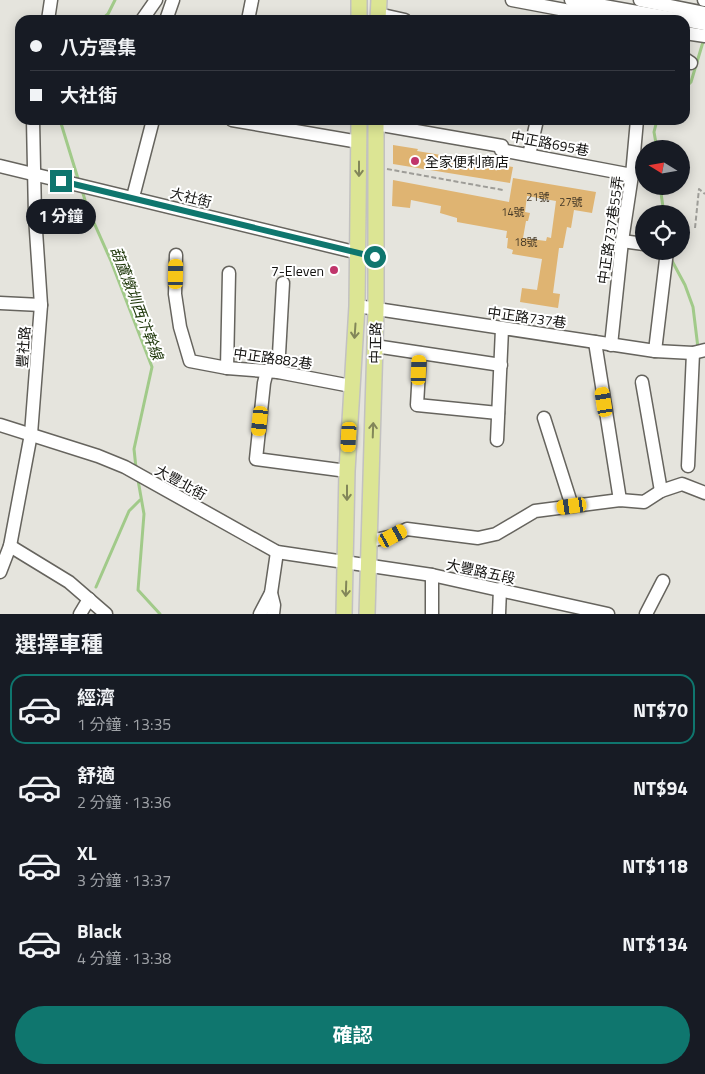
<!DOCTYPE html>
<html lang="zh-TW">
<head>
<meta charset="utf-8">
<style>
  body { margin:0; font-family:"Titillium Web","Noto Sans TC",sans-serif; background:#242831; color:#f1f3f6; height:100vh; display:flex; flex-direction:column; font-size:19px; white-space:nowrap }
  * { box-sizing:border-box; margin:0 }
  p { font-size:16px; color:#9ea1a6 }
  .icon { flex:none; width:28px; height:28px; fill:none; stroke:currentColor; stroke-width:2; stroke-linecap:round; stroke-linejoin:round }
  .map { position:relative; height:614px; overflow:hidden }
  .details { display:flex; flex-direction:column; background:#171b24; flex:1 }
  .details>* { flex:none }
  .guide { position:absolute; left:15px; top:15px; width:675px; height:110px; border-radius:15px; box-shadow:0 2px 12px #0003; display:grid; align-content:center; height:110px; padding:0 15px; background:#171b24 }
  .needle { width:32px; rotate:281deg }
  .buttons { position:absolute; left:635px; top:140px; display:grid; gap:10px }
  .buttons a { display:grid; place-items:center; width:55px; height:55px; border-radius:50%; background:#171b24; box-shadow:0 2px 12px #0003; font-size:25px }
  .end { position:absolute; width:22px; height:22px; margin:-11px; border:6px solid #0f766e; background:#fff; box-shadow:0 0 0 2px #fff }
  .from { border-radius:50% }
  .bubble { position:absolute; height:35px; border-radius:18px; background:#171b24; box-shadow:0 2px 12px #0003; font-size:16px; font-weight:700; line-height:35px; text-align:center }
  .car { position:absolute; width:15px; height:30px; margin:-15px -8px; border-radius:6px; box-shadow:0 0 4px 1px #0007; background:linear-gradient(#f5c518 24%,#345 0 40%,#f5c518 0 76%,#345 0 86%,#f5c518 0) }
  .guide b { display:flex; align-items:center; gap:18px; height:48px; font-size:19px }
  .guide b+b { border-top:1px solid #363941 }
  .guide i { width:12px; height:12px; background:#f1f3f6 }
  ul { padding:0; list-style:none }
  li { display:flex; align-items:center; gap:15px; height:70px; margin:0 10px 8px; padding:0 5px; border:2px solid transparent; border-radius:15px }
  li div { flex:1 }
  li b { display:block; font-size:19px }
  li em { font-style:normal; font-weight:700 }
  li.selected { border-color:#0f766e }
  li>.icon { width:45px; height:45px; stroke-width:1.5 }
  h2 { padding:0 15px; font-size:22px; line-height:60px }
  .cta { display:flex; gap:10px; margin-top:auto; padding:10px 15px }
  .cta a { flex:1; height:58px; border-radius:30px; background:#0f766e; color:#fff; font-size:20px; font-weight:700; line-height:58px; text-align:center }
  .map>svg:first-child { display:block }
</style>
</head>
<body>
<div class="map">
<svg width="705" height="614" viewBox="0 0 705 614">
  <rect width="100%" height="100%" fill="#e5e4dd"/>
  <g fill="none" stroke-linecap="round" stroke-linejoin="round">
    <g stroke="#a1ca89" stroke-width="3">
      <path d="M101 20 108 14 115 0"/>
      <path d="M685 88 691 82 703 42"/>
      <path d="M60 120 79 182"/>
      <path d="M657 120 654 132 657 149"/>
      <path d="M660 186 664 214"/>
      <path d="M82 190 87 207 111 261 152 367 134 449 136 468"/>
      <path d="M671 259 685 285 693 307 698 348"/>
      <path d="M138 480 144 514 138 590 160 614"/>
      <path d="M96 587 129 511 140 500"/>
    </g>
  </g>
  <g fill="#dfb472" fill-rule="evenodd">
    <path d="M393 145 418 149 417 151 513 167 510 183 393 164Z"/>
    <path d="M513 178 596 192 592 213 574 210 571 228 567 227 563 248H559L553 293 560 294 558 308 520 302 522 288 537 290 542 259 512 254 513 250 507 248 508 238H506L507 231 457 222V218L440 213 441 206 411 200 410 208 392 206 393 180 509 202ZM527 196 556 201 551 238 547 237 546 241 523 238 526 221H528L530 213 525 212Z"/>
  </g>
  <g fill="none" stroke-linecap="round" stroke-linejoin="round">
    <defs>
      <g id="minor">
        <path d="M512 0 618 20"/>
        <path d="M571 0 682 20"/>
        <path d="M640 0 705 13"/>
        <path d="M704 0H705"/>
        <path d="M378 14 405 20"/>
        <path d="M48 20 51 0"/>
        <path d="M142 20 156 0"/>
        <path d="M166 20 173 0"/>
        <path d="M248 20 252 0"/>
        <path d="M685 20 705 24"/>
        <path d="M685 33 705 36"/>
        <path d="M685 59 691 63"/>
        <path d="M232 120 359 142"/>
        <path d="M376 124 502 146 501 150 632 175"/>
        <path d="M529 155 537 120"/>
        <path d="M0 166 375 257"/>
        <path d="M133 197 153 120"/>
        <path d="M622 241 644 244"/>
        <path d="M176 255 175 294 180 327 190 361 227 368 278 372 351 386"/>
        <path d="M0 303 41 305"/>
        <path d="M357 306 655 351 693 353 705 350"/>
        <path d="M595 342 620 500"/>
        <path d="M611 345 622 241 632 175 637 120"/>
        <path d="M375 346 501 365"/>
        <path d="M655 351 667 251"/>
        <path d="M420 353 417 405 498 413"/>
        <path d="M227 368 229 273"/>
        <path d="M267 371 264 383 256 459 347 471"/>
        <path d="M278 372 283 283"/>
        <path d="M642 382 661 491"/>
        <path d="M544 418 572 506"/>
        <path d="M0 425 98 456 125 467 277 552 432 575 608 614"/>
        <path d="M497 440 502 329"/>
        <path d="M688 466 693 353"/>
        <path d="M370 541 393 536 407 529 478 538 496 534 535 511 620 500 644 502 661 491 682 484 705 493"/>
        <path d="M10 546 69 582 106 614"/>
        <path d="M0 572 10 546 31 434 41 305 35 216 33 120"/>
        <path d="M271 593 274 605 273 614"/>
        <path d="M80 614 89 599"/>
        <path d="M260 614 271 593 277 552"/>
        <path d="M432 614V575"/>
        <path d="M499 614 500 589"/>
        <path d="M646 614 663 581"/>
      </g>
      <g id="major">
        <path d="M359 20V0"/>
        <path d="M378 20 379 0"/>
        <path d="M344 614 347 471 357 306 359 120"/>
        <path d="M367 614 376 309V120"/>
      </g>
    </defs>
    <use href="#minor" stroke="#66645e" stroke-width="15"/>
    <use href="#major" stroke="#c2c1c1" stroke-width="18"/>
    <g stroke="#9e9d98" stroke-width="2" stroke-dasharray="5 2.5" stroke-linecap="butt">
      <path d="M387 169 503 190"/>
      <path d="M695 228 699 189 705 194"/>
    </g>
    <use href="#minor" stroke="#fff" stroke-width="12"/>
    <use href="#major" stroke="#dce594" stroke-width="15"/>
  </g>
  <defs><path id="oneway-shaft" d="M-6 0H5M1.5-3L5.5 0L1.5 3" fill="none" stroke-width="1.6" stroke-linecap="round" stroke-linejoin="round" transform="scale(1.25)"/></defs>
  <g stroke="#828659">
    <use href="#oneway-shaft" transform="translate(359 169) rotate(90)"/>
    <use href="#oneway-shaft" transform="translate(355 331) rotate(94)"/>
    <use href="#oneway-shaft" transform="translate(373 430) rotate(-88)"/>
    <use href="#oneway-shaft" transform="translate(347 493) rotate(90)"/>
    <use href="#oneway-shaft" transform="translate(346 589) rotate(92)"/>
  </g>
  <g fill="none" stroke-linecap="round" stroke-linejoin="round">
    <path stroke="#0f766e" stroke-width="6" d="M61 181 375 257"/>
  </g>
  <g fill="#c0356b" stroke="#fff" stroke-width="2">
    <circle cx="415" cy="161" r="5"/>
    <circle cx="334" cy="270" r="5"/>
  </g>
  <g text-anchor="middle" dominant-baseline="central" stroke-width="4" stroke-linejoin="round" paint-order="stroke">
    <g font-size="11" fill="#463a28">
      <text x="538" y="197">21號</text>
      <text x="571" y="202">27號</text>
      <text x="513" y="212">14號</text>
      <text x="526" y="242">18號</text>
    </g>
    <g font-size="14" fill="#131210" stroke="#fff">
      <text transform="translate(550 143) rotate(11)">中正路695巷</text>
      <text transform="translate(191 197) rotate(14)">大社街</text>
      <text transform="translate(610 230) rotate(-82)">中正路737巷55弄</text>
      <text transform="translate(527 317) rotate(8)">中正路737巷</text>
      <text transform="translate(375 343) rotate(-89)">中正路</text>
      <text transform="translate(23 347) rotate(-86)">豐社路</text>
      <text transform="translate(273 358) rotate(8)">中正路882巷</text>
      <text transform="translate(181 482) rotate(29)">大豐北街</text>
      <text transform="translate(481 571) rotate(12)">大豐路五段</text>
    </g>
    <g font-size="14" fill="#131210" stroke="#fff" text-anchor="start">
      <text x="425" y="161">全家便利商店</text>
      <text x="324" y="270" text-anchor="end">7-Eleven</text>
    </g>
    <g font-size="15" font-style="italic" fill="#20390c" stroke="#fff">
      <text transform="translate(137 303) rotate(69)">葫蘆燉圳西汴幹線</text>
    </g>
  </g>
</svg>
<div class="buttons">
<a><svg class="needle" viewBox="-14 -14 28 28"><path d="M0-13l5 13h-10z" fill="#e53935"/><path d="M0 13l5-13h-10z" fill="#9ea1a6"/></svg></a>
<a><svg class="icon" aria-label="locate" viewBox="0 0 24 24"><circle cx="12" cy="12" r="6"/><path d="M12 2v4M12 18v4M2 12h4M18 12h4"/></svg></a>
</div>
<i class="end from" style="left:375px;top:257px"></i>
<i class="end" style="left:61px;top:181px"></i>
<div class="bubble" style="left:26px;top:199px;width:70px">1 分鐘</div>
<i class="car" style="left:176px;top:274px;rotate:1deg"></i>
<i class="car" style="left:419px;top:370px;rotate:2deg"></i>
<i class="car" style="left:604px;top:402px;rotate:351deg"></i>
<i class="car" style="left:260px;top:421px;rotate:186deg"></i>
<i class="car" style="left:349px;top:437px;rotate:183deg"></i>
<i class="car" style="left:572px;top:506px;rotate:262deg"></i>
<i class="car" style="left:393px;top:536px;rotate:61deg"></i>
<div class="guide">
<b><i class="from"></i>八方雲集</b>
<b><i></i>大社街</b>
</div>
</div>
<section class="details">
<h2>選擇車種</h2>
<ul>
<li class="selected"><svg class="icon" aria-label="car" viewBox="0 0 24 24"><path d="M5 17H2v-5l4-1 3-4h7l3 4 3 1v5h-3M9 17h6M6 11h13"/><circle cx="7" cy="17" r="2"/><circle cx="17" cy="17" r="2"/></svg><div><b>經濟</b><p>1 分鐘 · 13:35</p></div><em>NT$70</em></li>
<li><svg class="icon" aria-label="car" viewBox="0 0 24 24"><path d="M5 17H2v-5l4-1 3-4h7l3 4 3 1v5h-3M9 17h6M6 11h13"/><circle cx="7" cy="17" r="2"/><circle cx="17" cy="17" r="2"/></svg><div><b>舒適</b><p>2 分鐘 · 13:36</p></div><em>NT$94</em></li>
<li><svg class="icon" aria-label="car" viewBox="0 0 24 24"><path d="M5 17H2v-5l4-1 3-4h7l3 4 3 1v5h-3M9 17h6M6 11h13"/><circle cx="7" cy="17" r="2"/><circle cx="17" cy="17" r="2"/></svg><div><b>XL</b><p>3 分鐘 · 13:37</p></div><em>NT$118</em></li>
<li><svg class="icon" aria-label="car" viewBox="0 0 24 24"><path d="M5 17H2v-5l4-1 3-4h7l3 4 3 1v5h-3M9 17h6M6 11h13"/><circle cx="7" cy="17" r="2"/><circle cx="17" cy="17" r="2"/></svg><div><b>Black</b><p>4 分鐘 · 13:38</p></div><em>NT$134</em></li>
</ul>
<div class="cta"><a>確認</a></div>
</section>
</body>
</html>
